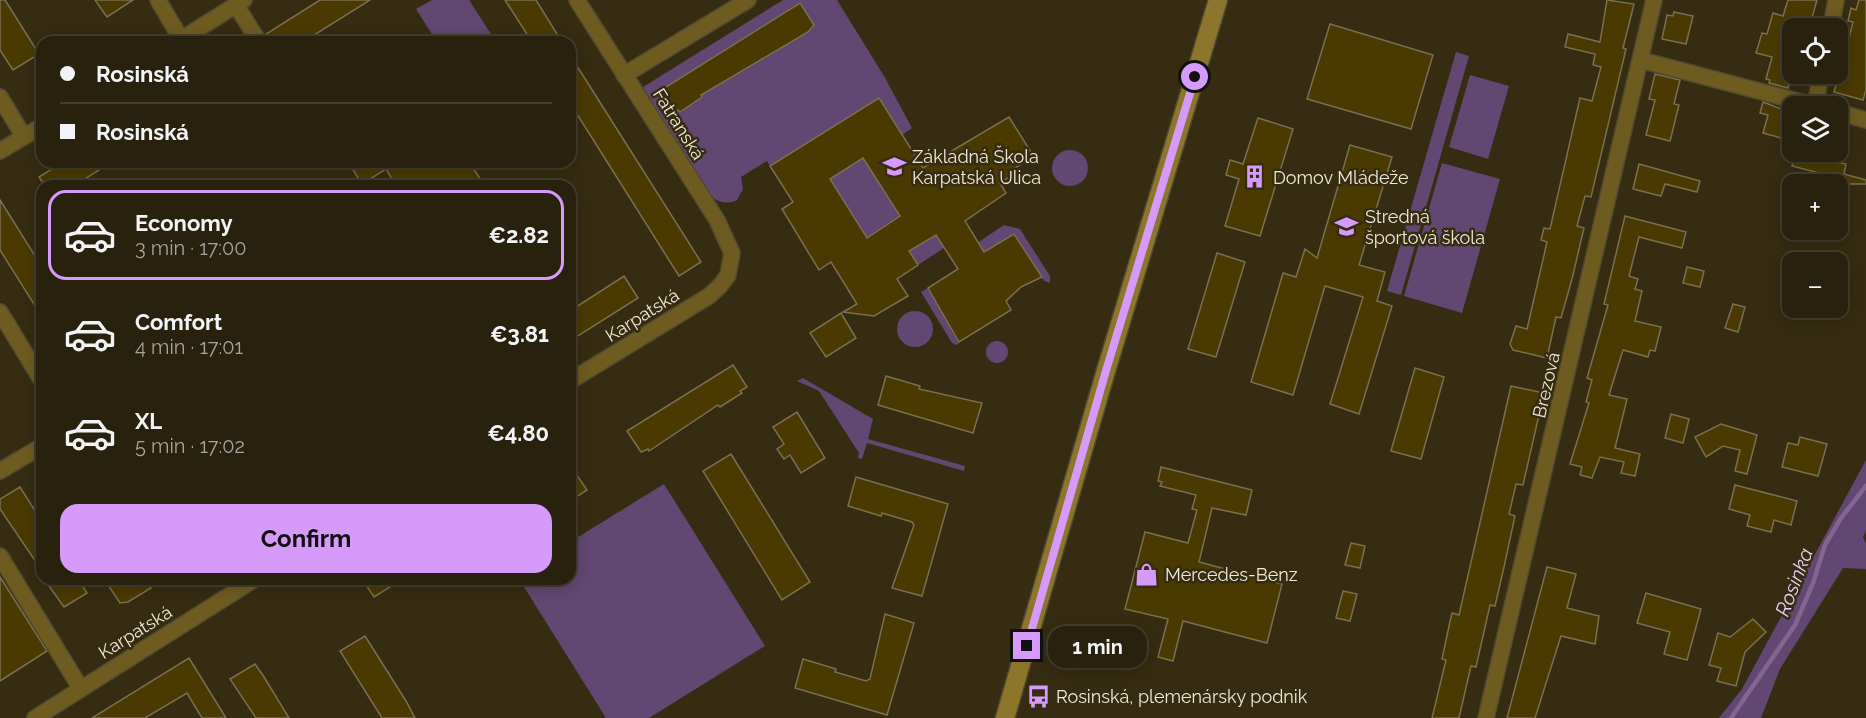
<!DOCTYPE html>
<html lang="en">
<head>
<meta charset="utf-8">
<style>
  body { margin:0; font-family:Raleway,sans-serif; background:#302916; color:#f1f3f6; height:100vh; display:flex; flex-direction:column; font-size:22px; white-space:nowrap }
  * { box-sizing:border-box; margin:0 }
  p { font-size:20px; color:#a5a39d }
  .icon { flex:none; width:33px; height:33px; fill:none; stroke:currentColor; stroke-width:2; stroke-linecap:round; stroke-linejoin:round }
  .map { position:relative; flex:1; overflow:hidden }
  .details { position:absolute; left:36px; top:180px; width:540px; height:405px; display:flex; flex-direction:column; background:#28210d; border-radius:18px; box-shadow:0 3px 15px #0003,0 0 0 2px #443e2e }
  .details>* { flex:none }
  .guide { position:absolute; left:36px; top:36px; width:540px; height:132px; border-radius:18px; box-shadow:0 3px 15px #0003,0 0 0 2px #443e2e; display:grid; align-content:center; height:132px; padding:0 24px; background:#28210d }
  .controls { position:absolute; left:1782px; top:18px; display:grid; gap:12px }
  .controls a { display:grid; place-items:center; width:66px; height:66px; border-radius:12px; background:#28210d; box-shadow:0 3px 15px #0003,0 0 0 2px #443e2e; font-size:30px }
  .end { position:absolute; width:27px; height:27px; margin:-14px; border:8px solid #d69bfa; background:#111; box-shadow:0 0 0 3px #111 }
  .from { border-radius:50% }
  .bubble { position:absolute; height:42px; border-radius:18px; background:#28210d; box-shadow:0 3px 15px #0003,0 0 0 2px #443e2e; font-size:20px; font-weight:700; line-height:42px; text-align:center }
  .guide b { display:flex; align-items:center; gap:21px; height:57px; font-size:22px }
  .guide b+b { border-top:2px solid #443e2e }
  .guide i { width:15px; height:15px; background:#f1f3f6 }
  ul { padding:10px 0 0; list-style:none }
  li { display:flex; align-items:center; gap:18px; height:90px; margin:0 12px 9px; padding:0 12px; border:3px solid transparent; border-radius:18px }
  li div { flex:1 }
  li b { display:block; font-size:22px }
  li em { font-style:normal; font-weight:700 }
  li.selected { border-color:#d69bfa }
  li>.icon { width:54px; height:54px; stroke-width:1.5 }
  .button { display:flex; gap:12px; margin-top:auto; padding:12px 24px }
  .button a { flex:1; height:69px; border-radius:18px; background:#d69bfa; color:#111; font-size:24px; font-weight:700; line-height:69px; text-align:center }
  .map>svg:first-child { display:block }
</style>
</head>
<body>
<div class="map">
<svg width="1866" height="718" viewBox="0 0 1866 718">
  <rect width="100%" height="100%" fill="#352c11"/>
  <g fill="#614771" fill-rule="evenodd">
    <path d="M432 0H469L491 34 479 42H437L416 9Z"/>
    <path d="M783 0H837L884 76 912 128 902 135 770 166 767 161 741 177 743 189 737 200C726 205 719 202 710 196L643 87ZM800 3 807 32 701 95 702 97 680 111 678 110 671 114 658 92Z"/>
    <path d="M1456 52 1469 56 1401 295 1387 291Z"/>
    <path d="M1470 75 1509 86 1488 159 1449 147Z"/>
    <circle cx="1070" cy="168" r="18"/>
    <path d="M863 158 900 216 867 238 830 179Z"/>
    <path d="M1442 163 1500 179 1462 313 1404 296Z"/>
    <path d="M1004 225 1020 229 1050 276V283L1044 281 1032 260 977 257 971 247Z"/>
    <path d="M942 231 950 244 918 265 909 251Z"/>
    <path d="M928 288 953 327 951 330 959 343 957 345 952 343 921 292Z"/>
    <circle cx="915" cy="329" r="18"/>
    <circle cx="997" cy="352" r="11"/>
    <path d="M803 378 873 419 868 439 965 466 964 471 867 443 862 459 858 458 859 453 819 391 797 381Z"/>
    <path d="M1866 460V531L1863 537 1866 544V569L1843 568 1780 669 1761 718H1719L1742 689Z"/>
    <path d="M664 484 765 646 649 718H606L519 579H570V542Z"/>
  </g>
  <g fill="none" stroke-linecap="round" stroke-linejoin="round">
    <path stroke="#856590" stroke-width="4.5" d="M1731 718 1795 625 1813 583 1825 545 1841 518 1866 486"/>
  </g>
  <g fill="#4a3a02" stroke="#796f52" stroke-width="1.5" fill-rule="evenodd">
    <path d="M0 0H5L39 54 13 70 0 50Z"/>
    <path d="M95 0H133L107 17Z"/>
    <path d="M320 0H370L303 42H269L266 34Z"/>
    <path d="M505 0H536L562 42H532Z"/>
    <path d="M1607 0 1634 4 1623 48 1626 49 1591 197 1585 196 1577 226 1584 228 1572 279 1561 318 1556 317 1547 358 1513 350 1510 344 1516 326 1527 329 1547 242 1541 240 1544 228 1550 229 1580 98 1592 101 1601 67 1593 65 1595 54 1565 47 1568 34 1600 42Z"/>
    <path d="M1788 0H1817L1812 18H1816L1813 28H1792V70L1788 88 1769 83 1770 80 1766 79 1772 57 1756 53 1762 33 1767 34 1773 13 1783 16Z"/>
    <path d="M1859 0H1866V90L1863 100 1834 92 1840 70H1838V65L1840 58 1844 59 1853 22 1848 21 1851 8 1856 10Z"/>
    <path d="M800 3 814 25 808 32 701 95 702 97 680 112 678 110 671 114 658 92Z"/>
    <path d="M1674 12 1693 16 1686 44 1662 39 1667 15 1673 16Z"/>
    <path d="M1330 24 1433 55 1411 129 1307 99Z"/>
    <path d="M570 55 701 262 679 276 570 103Z"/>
    <path d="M1655 74 1680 80 1674 104 1679 105 1670 141 1646 135 1655 100 1649 99Z"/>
    <path d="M879 98 923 168 1009 117 1034 157 1015 168 1017 172 1000 183 1006 193 965 221 984 252 1014 234 1042 277 1021 287 1006 301 1011 310 959 342 928 288 958 269 936 235 909 251 918 265 897 279 908 296 874 316 843 312 857 304 831 262 819 270 782 209 793 202 770 166ZM863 158 900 216 867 238 830 179Z"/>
    <path d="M1763 102 1792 113V141L1763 133 1768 115 1760 113Z"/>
    <path d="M1258 118 1293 129 1260 236 1225 226 1239 179 1226 175 1230 160 1243 164Z"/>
    <path d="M1350 145 1392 157 1359 265 1385 272 1377 301 1392 306 1359 414 1330 404 1363 297 1325 286 1293 395 1251 382 1283 273 1296 277 1305 249 1317 258Z"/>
    <path d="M1796 153 1846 164 1844 174 1866 180V184H1816L1819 173 1792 166Z"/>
    <path d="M63 162H112L83 180 86 186H45L39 177Z"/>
    <path d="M348 162H469L481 180 472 186H396L386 169 362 184Z"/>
    <path d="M1639 164 1700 181 1697 192 1665 184 1661 196 1633 189Z"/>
    <path d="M0 200 42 267V317L0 250Z"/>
    <path d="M1625 216 1686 232 1682 248 1639 237 1629 276 1638 279 1635 289 1642 291 1635 321 1661 327 1655 351 1650 350 1648 357 1623 350 1609 395 1627 399 1615 448 1640 454 1635 476 1621 473 1624 462 1600 457 1592 478 1580 475 1582 467 1570 464 1589 403 1586 402 1592 380 1587 378 1608 305 1604 304Z"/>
    <path d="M1217 253 1245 262 1216 357 1188 349Z"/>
    <path d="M1687 267 1704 271 1700 287 1683 283Z"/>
    <path d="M624 276 638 298 570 341V311Z"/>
    <path d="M1733 304 1745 307 1738 332 1725 328Z"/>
    <path d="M841 313 856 338 826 357 810 333Z"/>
    <path d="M733 365 747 387 740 391 742 393 720 407 718 405 649 451 648 449 641 452 627 431Z"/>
    <path d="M1415 368 1444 377 1421 459 1391 451Z"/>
    <path d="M886 376 920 386 919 389 982 403 973 433 878 405Z"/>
    <path d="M1511 386 1544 393 1523 485 1516 484 1509 514 1515 516 1504 567 1495 606 1490 605 1476 667 1471 666 1459 718H1432L1446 660 1442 659 1449 626 1452 613 1459 615Z"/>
    <path d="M797 412 825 458 801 473 790 455 784 459 777 449 784 444 773 427Z"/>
    <path d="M1671 414 1689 419 1683 443 1665 438Z"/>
    <path d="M1721 424 1757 435 1747 474 1735 471 1740 450 1723 446 1706 457 1695 437Z"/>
    <path d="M1800 437 1827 444 1818 476 1782 467 1788 443 1798 445Z"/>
    <path d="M731 454 810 582 782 600 703 471Z"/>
    <path d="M570 465 587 490 570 501Z"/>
    <path d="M1161 467 1252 490 1246 515 1212 508 1199 562 1282 584 1267 643 1183 621 1173 661 1158 657 1168 619 1125 609 1145 532 1188 543 1197 510 1192 509 1196 495 1160 486 1162 482 1158 481Z"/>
    <path d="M856 477 948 504 922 596 892 588 914 525 912 522 882 513 881 516 848 506Z"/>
    <path d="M1735 485 1797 501 1791 525 1774 520 1771 532 1747 526 1750 515 1729 509Z"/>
    <path d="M20 487 42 522V571L0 509V499Z"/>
    <path d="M1351 543 1365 546 1360 568 1345 565Z"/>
    <path d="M1547 567 1576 574 1567 608 1599 616 1595 644 1561 636 1535 718H1507Z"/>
    <path d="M0 577 47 651 0 681Z"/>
    <path d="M44 579H78L87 593 64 607Z"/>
    <path d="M104 579H145L151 588 128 602 120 603Z"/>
    <path d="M362 579H403L374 597Z"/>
    <path d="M1343 591 1357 594 1350 621 1336 618Z"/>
    <path d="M1646 593 1701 609 1687 660 1664 654 1670 632 1637 623Z"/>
    <path d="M885 614 914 623 887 715 795 688 803 659 836 669 835 672 866 681 870 679Z"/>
    <path d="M1753 619 1766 632 1745 652 1736 686 1717 681 1721 668 1709 665 1718 633 1730 637Z"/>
    <path d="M365 636 406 701 415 718H382L340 651Z"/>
    <path d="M189 658 226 718H202L187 693 145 718H92Z"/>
    <path d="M255 664 264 677 289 718H256L230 679Z"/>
  </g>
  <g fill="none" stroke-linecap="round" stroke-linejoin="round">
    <defs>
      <g id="street">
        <path d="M158 0 181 39"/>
        <path d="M236 5 259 42"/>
        <path d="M1831 28 1836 0"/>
        <path d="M177 42 244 0"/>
        <path d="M1641 60 1816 106"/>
        <path d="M624 75 748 0"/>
        <path d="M0 97 24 137"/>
        <path d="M1815 106 1821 74"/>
        <path d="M1838 112 1866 120"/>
        <path d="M0 151 42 126"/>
        <path d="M0 312 42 381"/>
        <path d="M570 381 709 296 720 286 728 275 732 253 717 220 577 0"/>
        <path d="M0 471 42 446"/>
        <path d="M0 556 81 689"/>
        <path d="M35 718 255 579"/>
        <path d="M1486 718 1654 0"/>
      </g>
      <path id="secondary" d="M1005 718 1105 374 1218 0"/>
    </defs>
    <use href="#street" stroke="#524a31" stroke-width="18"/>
    <use href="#secondary" stroke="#524a31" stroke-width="21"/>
    <use href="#street" stroke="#6e5b20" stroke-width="15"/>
    <use href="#secondary" stroke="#8d762b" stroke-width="18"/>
  </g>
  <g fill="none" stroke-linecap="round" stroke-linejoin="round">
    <path stroke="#d69bfa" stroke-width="8" d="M1027 646 1105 374 1195 77"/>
  </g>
  <defs>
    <symbol id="school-bare" viewBox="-9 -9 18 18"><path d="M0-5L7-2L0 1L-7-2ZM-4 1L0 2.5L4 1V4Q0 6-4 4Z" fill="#d69bfa" stroke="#352c11" stroke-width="2.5" paint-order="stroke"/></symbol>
    <symbol id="building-bare" viewBox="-9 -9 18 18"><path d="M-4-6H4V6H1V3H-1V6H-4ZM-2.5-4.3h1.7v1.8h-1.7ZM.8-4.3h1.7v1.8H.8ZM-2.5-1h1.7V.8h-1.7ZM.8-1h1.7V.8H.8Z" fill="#d69bfa" stroke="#352c11" stroke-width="2.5" paint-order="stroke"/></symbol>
    <symbol id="shop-bare" viewBox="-9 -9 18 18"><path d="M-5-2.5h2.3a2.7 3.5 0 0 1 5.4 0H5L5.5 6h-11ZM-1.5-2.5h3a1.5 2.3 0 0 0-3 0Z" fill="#d69bfa" stroke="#352c11" stroke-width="2.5" paint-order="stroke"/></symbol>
    <symbol id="bus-bare" viewBox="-9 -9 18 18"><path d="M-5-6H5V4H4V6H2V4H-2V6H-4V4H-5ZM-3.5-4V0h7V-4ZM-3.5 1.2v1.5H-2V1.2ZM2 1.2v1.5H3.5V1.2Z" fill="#d69bfa" stroke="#352c11" stroke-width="2.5" paint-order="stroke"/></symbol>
  </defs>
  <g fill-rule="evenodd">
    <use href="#school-bare" x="878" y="150" width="33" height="33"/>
    <use href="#building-bare" x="1238" y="160" width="33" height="33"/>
    <use href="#school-bare" x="1330" y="210" width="33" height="33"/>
    <use href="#shop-bare" x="1130" y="558" width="33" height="33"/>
    <use href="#bus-bare" x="1022" y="680" width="33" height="33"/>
  </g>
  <g text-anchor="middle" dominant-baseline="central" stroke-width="5" stroke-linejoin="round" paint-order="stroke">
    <g font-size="18" fill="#ede8d8" stroke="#352c11">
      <text transform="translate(679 124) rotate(58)">Fatranská</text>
      <text transform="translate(642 315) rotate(-32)">Karpatská</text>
      <text transform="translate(1546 385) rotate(-77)">Brezová</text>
      <text transform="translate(135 632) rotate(-32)">Karpatská</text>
    </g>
    <g font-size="18" fill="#ede8d8" stroke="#352c11" text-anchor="start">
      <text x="912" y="156">Základná Škola<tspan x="912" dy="21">Karpatská Ulica</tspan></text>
      <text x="1273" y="177">Domov Mládeže</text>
      <text x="1365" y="216">Stredná<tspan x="1365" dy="21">športová škola</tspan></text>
      <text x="1165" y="574">Mercedes-Benz</text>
      <text x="1056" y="696">Rosinská, plemenársky podnik</text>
    </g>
    <g font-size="20" font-style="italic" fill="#e5cdf4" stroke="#352c11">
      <text transform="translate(1794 582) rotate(-69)">Rosinka</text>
    </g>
  </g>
</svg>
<div class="controls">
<a><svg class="icon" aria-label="locate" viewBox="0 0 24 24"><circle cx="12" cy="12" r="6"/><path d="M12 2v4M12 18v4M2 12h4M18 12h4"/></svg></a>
<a><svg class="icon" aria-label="layers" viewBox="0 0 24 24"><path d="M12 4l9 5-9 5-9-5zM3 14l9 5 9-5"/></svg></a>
<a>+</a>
<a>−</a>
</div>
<i class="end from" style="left:1195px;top:77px"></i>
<i class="end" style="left:1027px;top:646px"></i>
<div class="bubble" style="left:1048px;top:626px;width:99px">1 min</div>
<div class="guide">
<b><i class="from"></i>Rosinská</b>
<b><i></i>Rosinská</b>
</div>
<section class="details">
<ul>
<li class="selected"><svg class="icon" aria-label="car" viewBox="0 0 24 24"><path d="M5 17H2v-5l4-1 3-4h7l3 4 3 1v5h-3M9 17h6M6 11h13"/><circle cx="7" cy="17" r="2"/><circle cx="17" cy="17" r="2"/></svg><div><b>Economy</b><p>3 min · 17:00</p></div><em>€2.82</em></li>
<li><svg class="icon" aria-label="car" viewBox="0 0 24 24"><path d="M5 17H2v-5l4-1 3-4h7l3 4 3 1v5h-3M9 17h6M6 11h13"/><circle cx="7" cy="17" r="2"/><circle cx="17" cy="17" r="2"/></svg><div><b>Comfort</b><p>4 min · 17:01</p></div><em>€3.81</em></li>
<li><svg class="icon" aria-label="car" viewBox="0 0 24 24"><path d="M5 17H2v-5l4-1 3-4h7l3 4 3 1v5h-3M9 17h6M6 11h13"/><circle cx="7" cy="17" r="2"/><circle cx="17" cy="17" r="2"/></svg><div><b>XL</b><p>5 min · 17:02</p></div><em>€4.80</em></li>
</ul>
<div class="button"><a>Confirm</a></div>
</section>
</div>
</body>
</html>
